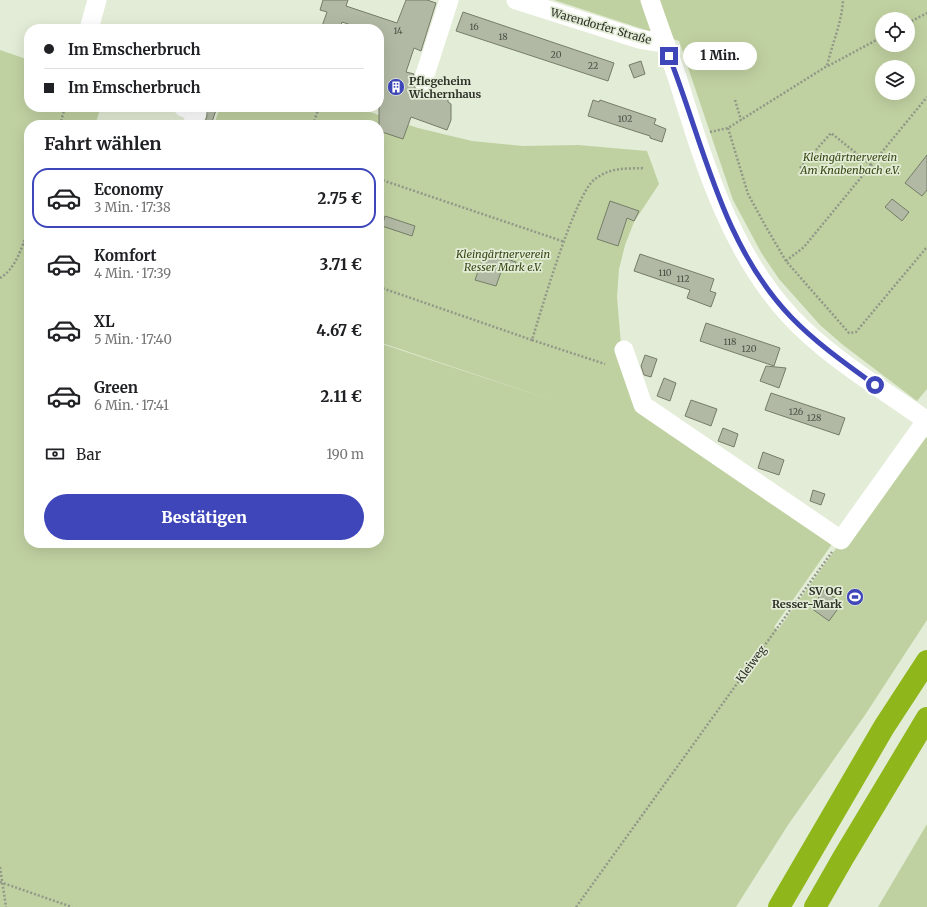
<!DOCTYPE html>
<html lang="de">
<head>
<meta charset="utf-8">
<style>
  body { margin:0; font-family:Merriweather,serif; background:#f6f6f6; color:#202124; height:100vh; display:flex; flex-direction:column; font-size:15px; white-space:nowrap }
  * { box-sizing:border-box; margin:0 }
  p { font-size:13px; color:#757577 }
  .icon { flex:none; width:22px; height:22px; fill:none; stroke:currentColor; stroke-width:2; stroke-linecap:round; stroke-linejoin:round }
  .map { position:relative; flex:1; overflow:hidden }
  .sheet { position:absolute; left:24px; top:120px; width:360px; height:428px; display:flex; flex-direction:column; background:#fff; border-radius:16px; box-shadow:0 4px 16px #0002 }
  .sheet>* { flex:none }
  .guide { position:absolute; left:24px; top:24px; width:360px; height:88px; border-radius:16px; box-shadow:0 4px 16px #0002; display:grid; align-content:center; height:88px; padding:0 20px; background:#fff }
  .controls { position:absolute; left:875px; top:12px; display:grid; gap:8px }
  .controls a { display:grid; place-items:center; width:40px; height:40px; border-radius:50%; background:#fff; box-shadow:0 4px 16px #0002; font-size:20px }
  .end { position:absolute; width:18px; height:18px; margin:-9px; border:5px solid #3e46ba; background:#fff; box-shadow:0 0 0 2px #fff }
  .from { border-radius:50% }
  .bubble { position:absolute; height:28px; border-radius:14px; background:#fff; box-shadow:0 4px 16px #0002; font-size:13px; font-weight:800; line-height:28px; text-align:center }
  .guide b { display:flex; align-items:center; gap:14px; height:38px; font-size:15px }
  .guide b+b { border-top:1px solid #e0e0e0 }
  .guide i { width:10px; height:10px; background:#202124 }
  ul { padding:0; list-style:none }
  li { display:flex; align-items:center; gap:12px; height:60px; margin:0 8px 6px; padding:0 12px; border:2px solid transparent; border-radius:16px }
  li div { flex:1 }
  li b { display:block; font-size:15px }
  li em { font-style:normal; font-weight:800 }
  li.current { border-color:#3e46ba }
  li>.icon { width:36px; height:36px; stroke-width:1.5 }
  h2 { padding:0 20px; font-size:18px; line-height:48px }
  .pay { display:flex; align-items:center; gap:10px; height:44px; padding:0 20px; font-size:15px }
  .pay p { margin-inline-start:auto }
  .cta { display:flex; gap:8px; margin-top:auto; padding:8px 20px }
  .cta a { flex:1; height:46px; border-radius:24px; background:#3e46ba; color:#fff; font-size:16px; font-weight:800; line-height:46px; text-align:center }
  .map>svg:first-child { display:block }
</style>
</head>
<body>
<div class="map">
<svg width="927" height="907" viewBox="0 0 927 907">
  <rect width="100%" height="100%" fill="#e3ecd6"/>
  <g fill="#c0d1a1" fill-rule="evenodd">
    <path d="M554 0H927V389L917 401 843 345 820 325 779 279 762 254 733 200 679 41ZM882 19H908V45H882ZM882 67H908V93H882Z"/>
    <path d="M0 50 29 60V107H101L95 125H29V543H379V343L552 400 379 342V125H214L220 107H355L418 128 472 141 523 146 578 145 647 151 659 184 634 222 625 245 619 269 617 297 621 345 643 412 832 544 774 627 778 630 842 540 925 437 927 438V620L865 715 788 825 736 907H0Z"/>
    <path d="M927 824V907H878Z"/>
  </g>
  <g fill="#b1b9a4" stroke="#757d68">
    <path d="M323 0H348L346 6 397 23 406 0H427L436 3 421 51 414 48 406 72 414 74 412 83 416 89 414 94 448 97V102L451 104V120L447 130 411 117 403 139 379 131V29H363L342 22 340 29H321L327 12 320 10Z"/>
    <path d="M463 12 614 63 608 81 456 31Z"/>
    <path d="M641 61 645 74 634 78 629 65Z"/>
    <path d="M593 100 599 102 600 100 656 119 654 124 666 129 662 142 650 138V136L588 116Z"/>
    <path d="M206 107H217L211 125H204L207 116Z"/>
    <path d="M927 155V190L922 196 905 183Z"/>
    <path d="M892 199 909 212 902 221 885 207Z"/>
    <path d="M610 201 639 211 634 221 627 218 618 246 597 239Z"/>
    <path d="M385 216 415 226 412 236 382 226Z"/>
    <path d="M485 252 516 262 513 272 502 269 496 286 475 280Z"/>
    <path d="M640 254 714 279 710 291 716 293 711 307 687 298 690 290 634 271Z"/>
    <path d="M706 323 780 348 774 366 700 341Z"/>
    <path d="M645 355 657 359 651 377 644 375 641 366Z"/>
    <path d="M766 366 786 368 779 388 760 381Z"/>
    <path d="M664 378 676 383 670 401 657 396Z"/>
    <path d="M771 393 845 418 839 435 765 410Z"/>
    <path d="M691 400 717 409 711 426 685 416Z"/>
    <path d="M723 428 738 434 734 447 718 441Z"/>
    <path d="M763 452 784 460 779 475 758 468Z"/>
    <path d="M813 490 825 494 821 505 810 501Z"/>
    <path d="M824 590 842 603 829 621 811 608Z"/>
  </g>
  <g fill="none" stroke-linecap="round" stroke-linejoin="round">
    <g stroke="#919888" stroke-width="2.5" stroke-dasharray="2 2" stroke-linecap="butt">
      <path d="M908 23 927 13"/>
      <path d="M828 66 882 37"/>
      <path d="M735 100 741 120"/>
      <path d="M60 125 65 107"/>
      <path d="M313 125 319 107"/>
      <path d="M728 128 748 194 766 227 786 261 849 333 856 332 927 247"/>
      <path d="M710 132 728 128 827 66C832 44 842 22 843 0"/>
      <path d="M800 168 831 133 871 165"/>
      <path d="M379 179 565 242"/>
      <path d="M23 244 29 246"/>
      <path d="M786 261 804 247 927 97"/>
      <path d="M0 278C17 268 23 244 29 226"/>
      <path d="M379 287 532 340C541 311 575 193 595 179 612 167 623 169 644 168"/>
      <path d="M532 340 605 364"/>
      <path d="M0 867 6 907"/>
      <path d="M0 882 72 907"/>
      <path d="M576 907 832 552"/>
    </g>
    <g stroke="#fff" stroke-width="19">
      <path d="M516 0 639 39 664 43"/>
      <path d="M650 0C659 27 669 53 678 80 704 163 730 251 790 316 829 358 881 388 927 421"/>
      <path d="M89 29 97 0"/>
      <path d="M423 81 449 0"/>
      <path d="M183 107 197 112 192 125"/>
      <path d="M624 350 643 405 841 540 926 421"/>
    </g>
    <g stroke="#8fb61a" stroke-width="22">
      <path d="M779 907 884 727 927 661"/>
      <path d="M815 907 843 858 927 718"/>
    </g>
  </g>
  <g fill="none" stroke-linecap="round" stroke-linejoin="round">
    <path stroke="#3e46ba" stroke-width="5" d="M669 56C704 145 722 245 791 317 816 343 846 364 875 385"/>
  </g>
  <defs>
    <symbol id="building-disc" viewBox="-11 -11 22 22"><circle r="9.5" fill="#3e46ba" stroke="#e3ecd6"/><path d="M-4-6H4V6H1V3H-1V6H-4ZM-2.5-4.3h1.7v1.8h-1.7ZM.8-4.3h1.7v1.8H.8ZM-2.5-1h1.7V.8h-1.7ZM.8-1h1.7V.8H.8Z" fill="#fff"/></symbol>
    <symbol id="stadium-disc" viewBox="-11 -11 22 22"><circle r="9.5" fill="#3e46ba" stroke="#e3ecd6"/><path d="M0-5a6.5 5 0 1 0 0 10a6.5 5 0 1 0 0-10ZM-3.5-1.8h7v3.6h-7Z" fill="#fff"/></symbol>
  </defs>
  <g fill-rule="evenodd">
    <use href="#building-disc" x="386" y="77" width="20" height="20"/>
    <use href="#stadium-disc" x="845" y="587" width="20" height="20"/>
  </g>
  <g text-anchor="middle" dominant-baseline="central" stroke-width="3.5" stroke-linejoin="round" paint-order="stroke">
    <g font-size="9" fill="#4e5347">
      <text x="474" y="26">16</text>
      <text x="398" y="30">14</text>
      <text x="503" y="36">18</text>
      <text x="556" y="54">20</text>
      <text x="593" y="65">22</text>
      <text x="625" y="118">102</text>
      <text x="665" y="272">110</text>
      <text x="683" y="278">112</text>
      <text x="730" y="341">118</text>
      <text x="749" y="348">120</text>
      <text x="796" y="411">126</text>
      <text x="814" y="417">128</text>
    </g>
    <g font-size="11" fill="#2d3128" stroke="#e3ecd6">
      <text transform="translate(601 26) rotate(16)">Warendorfer Straße</text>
      <text transform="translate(751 664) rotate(-54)">Kleiweg</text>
    </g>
    <g font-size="11" font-weight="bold" fill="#2d3128" stroke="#e3ecd6" text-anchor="start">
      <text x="409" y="81">Pflegeheim<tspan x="409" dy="13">Wichernhaus</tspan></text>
      <text x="842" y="591" text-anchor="end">SV OG<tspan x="842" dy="13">Resser-Mark</tspan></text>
    </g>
    <g font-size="11" font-style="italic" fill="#384714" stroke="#e3ecd6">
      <text x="850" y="157">Kleingärtnerverein<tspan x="850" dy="13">Am Knabenbach e.V.</tspan></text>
      <text x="503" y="254">Kleingärtnerverein<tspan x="503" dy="13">Resser Mark e.V.</tspan></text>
    </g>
  </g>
</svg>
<div class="controls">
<a><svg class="icon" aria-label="locate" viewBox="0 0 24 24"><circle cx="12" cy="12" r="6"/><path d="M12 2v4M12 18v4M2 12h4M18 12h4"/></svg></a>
<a><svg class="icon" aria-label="layers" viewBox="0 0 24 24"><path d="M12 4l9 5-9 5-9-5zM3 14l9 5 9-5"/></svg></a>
</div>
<i class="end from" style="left:875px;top:385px"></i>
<i class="end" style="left:669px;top:56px"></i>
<div class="bubble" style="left:683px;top:42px;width:74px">1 Min.</div>
<div class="guide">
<b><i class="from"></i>Im Emscherbruch</b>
<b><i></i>Im Emscherbruch</b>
</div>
<section class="sheet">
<h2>Fahrt wählen</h2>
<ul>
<li class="current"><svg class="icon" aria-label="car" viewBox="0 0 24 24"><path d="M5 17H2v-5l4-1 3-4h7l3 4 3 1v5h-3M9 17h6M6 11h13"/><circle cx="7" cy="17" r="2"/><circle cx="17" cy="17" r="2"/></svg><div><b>Economy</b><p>3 Min. · 17:38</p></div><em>2.75 €</em></li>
<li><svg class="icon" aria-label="car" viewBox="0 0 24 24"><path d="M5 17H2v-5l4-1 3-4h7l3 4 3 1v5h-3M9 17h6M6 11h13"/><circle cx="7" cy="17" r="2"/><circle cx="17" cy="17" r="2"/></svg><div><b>Komfort</b><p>4 Min. · 17:39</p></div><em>3.71 €</em></li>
<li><svg class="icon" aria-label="car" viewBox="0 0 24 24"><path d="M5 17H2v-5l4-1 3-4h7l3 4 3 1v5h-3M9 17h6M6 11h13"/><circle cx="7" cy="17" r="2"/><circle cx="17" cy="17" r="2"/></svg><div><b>XL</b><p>5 Min. · 17:40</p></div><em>4.67 €</em></li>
<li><svg class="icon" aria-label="car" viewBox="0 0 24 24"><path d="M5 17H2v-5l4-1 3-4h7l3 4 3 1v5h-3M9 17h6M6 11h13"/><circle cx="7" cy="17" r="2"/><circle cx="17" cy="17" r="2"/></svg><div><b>Green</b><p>6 Min. · 17:41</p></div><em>2.11 €</em></li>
</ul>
<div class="pay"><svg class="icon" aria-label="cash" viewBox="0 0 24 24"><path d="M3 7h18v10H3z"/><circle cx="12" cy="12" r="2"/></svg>Bar<p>190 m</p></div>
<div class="cta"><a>Bestätigen</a></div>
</section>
</div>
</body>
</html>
